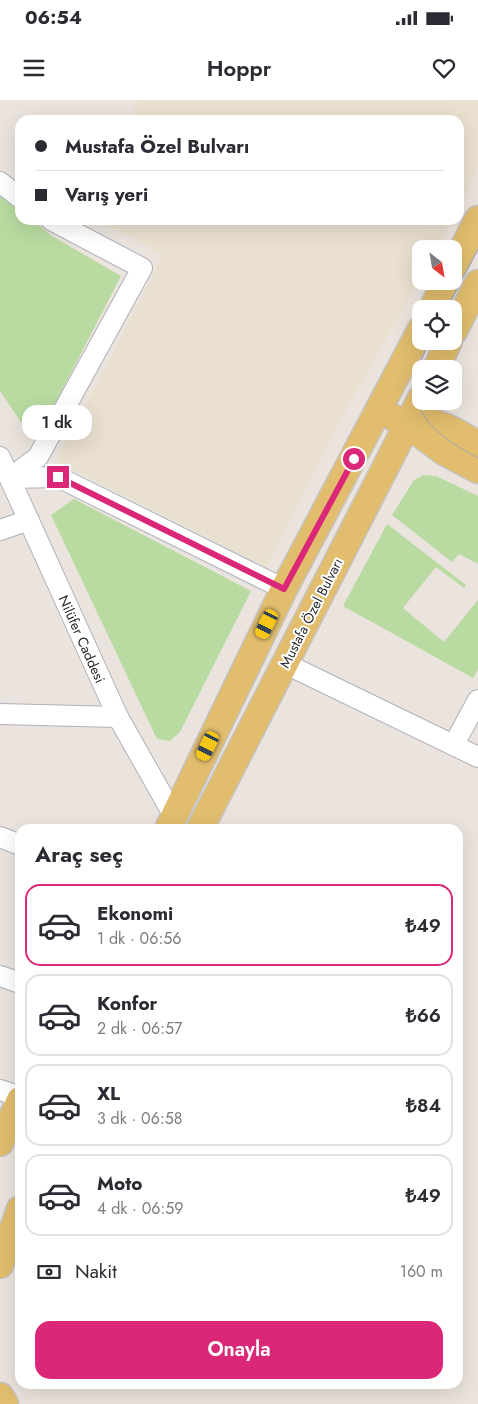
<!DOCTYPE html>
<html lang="tr">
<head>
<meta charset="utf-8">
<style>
  body { margin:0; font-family:Jost,sans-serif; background:#f7f7f7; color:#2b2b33; height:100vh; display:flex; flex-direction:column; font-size:19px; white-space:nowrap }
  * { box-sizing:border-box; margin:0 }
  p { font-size:16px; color:#7c7c81 }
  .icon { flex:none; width:28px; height:28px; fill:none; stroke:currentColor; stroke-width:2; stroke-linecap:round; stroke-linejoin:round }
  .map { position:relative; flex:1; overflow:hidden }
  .details { position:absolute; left:15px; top:724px; width:448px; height:565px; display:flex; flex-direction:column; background:#fff; border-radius:15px; box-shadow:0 5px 20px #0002 }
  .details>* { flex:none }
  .hud { position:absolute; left:15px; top:15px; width:449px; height:110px; border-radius:15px; box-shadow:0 5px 20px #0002; display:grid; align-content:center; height:110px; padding:0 20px; background:#fff }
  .needle { width:32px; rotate:149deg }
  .controls { position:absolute; left:412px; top:140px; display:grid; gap:10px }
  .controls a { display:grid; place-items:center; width:50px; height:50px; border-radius:10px; background:#fff; box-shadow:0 5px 20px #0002; font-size:25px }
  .end { position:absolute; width:22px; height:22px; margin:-11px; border:6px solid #db2777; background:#fff; box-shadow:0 0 0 2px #fff }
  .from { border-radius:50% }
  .bubble { position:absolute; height:35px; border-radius:15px; background:#fff; box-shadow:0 5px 20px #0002; font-size:16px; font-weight:600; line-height:35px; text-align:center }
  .car { position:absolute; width:15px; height:30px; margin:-15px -8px; border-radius:6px; box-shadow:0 0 4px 1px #0007; background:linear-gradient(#f5c518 24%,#345 0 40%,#f5c518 0 76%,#345 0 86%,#f5c518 0) }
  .hud b { display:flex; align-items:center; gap:18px; height:48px; font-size:19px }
  .hud b+b { border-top:1px solid #e1e1e2 }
  .hud i { width:12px; height:12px; background:#2b2b33 }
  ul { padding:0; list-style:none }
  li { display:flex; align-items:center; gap:15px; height:82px; margin:0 10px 8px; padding:0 10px; border:2px solid #e1e1e2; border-radius:15px }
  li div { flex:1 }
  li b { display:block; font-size:19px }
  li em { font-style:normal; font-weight:600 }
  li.active { border-color:#db2777 }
  li>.icon { width:45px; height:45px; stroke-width:1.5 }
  h2 { padding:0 20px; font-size:22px; line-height:60px }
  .pay { display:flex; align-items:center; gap:12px; height:55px; padding:0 20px; font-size:19px }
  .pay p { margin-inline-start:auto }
  .button { display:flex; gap:10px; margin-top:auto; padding:10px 20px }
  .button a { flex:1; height:58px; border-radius:15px; background:#db2777; color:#fff; font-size:20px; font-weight:600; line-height:58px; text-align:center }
  .status { display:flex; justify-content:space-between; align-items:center; height:35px; padding:0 25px; background:#fff; direction:ltr }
  .status svg { height:14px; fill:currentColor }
  header { display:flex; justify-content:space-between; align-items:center; height:65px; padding:0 20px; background:#fff; font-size:22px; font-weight:600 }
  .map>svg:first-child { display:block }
</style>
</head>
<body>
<div class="status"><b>06:54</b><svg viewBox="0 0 49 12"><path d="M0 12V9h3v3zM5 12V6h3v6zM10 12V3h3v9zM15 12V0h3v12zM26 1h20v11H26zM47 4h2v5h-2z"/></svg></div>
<header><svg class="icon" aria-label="menu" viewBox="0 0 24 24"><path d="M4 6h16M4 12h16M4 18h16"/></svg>Hoppr<svg class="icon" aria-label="heart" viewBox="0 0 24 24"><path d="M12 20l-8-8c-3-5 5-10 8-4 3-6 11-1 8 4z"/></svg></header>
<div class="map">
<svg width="478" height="1304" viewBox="0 0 478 1304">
  <rect width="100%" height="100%" fill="#ebe4de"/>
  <g fill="#eae0d0">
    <path d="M138 0H478V68L459 106V20H127Z"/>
    <path d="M98 120H452L437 149H421V179L351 301 266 467 56 361 154 174 162 154Z"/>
  </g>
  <g fill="#b9dba1">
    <path d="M0 94 20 110V120H32L52 136 121 176 40 333 29 334 0 291Z"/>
    <path d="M424 375 436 376 478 396V464L459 454 452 462 392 415 414 380Z"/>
    <path d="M74 399 251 491 180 632 170 641 157 639 51 415Z"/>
    <path d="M387 424 466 485 464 488 436 467 403 508 444 542 478 500V569L473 578 343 506Z"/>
  </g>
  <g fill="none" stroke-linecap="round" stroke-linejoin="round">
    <defs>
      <g id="minor">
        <path d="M0 82 20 98"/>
        <path d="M51 120 142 168 38 357 10 378 58 377 284 489"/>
        <path d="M0 357 118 617 174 716"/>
        <path d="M0 430 29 420"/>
        <path d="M286 564 478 657"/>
        <path d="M0 614 118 617"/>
        <path d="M454 644 478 600"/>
        <path d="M0 737 20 745"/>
        <path d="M0 876 20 883"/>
        <path d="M0 990 20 997"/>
      </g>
      <g id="major">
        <path d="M454 166 478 119"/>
        <path d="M432 209 446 181"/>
        <path d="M454 231 478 183"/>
        <path d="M436 269 449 241"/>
        <path d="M394 318 408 325 444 352 478 370"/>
        <path d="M408 325C435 316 456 331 478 345"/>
        <path d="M168 729 284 489 421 229"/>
        <path d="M200 729 421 298"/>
        <path d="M0 1043 20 1000"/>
        <path d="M0 1165 20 1109"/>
        <path d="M0 1296 5 1304"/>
      </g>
    </defs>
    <use href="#minor" stroke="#afb1b9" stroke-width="22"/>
    <use href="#major" stroke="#c4c4c4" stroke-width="29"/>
    <use href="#minor" stroke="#fff" stroke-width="20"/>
    <use href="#major" stroke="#e1bd6d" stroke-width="26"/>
    <g stroke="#a2a5b2" stroke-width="1">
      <path d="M446 209 478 149"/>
      <path d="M430 241C398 303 424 329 478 358"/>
    </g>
  </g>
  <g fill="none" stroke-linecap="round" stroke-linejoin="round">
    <path stroke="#db2777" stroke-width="6" d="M58 377 284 489 354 359"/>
  </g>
  <g text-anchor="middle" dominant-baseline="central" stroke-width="4" stroke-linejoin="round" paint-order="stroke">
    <g font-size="14" fill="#2b2b2b" stroke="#fff">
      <text transform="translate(311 513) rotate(-63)">Mustafa Özel Bulvarı</text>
      <text transform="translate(82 539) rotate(66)">Nilüfer Caddesi</text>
    </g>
  </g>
</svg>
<div class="controls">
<a><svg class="needle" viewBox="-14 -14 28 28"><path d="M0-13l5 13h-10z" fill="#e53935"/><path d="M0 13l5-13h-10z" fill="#7c7c81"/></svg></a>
<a><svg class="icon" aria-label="locate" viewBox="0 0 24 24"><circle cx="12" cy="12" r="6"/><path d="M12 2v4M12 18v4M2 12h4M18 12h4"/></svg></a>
<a><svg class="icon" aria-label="layers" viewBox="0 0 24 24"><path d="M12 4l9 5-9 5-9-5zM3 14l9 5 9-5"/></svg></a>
</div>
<i class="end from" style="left:354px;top:359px"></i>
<i class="end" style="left:58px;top:377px"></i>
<div class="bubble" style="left:22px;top:305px;width:70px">1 dk</div>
<i class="car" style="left:267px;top:524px;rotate:206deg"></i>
<i class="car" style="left:208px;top:646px;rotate:206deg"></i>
<div class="hud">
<b><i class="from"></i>Mustafa Özel Bulvarı</b>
<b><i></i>Varış yeri</b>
</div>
<section class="details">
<h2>Araç seç</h2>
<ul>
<li class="active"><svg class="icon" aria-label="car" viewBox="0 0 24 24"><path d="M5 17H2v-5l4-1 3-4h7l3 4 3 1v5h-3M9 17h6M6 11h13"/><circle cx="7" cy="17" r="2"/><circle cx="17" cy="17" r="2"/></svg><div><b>Ekonomi</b><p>1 dk · 06:56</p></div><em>₺49</em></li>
<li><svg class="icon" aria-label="car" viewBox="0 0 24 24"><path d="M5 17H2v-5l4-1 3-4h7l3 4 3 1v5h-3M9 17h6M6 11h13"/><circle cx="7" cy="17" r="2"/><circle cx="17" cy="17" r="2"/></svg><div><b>Konfor</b><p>2 dk · 06:57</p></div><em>₺66</em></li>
<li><svg class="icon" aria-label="car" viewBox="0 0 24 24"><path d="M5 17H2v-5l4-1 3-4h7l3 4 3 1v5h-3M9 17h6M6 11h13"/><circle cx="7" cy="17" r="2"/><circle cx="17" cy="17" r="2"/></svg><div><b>XL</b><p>3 dk · 06:58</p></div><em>₺84</em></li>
<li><svg class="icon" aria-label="car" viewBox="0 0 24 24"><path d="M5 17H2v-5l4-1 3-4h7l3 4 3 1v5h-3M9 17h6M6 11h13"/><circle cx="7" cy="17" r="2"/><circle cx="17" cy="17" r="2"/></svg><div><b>Moto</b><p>4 dk · 06:59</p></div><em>₺49</em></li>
</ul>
<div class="pay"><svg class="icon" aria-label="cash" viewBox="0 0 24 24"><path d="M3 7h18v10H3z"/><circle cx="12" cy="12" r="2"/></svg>Nakit<p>160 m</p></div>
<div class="button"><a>Onayla</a></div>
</section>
</div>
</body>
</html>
